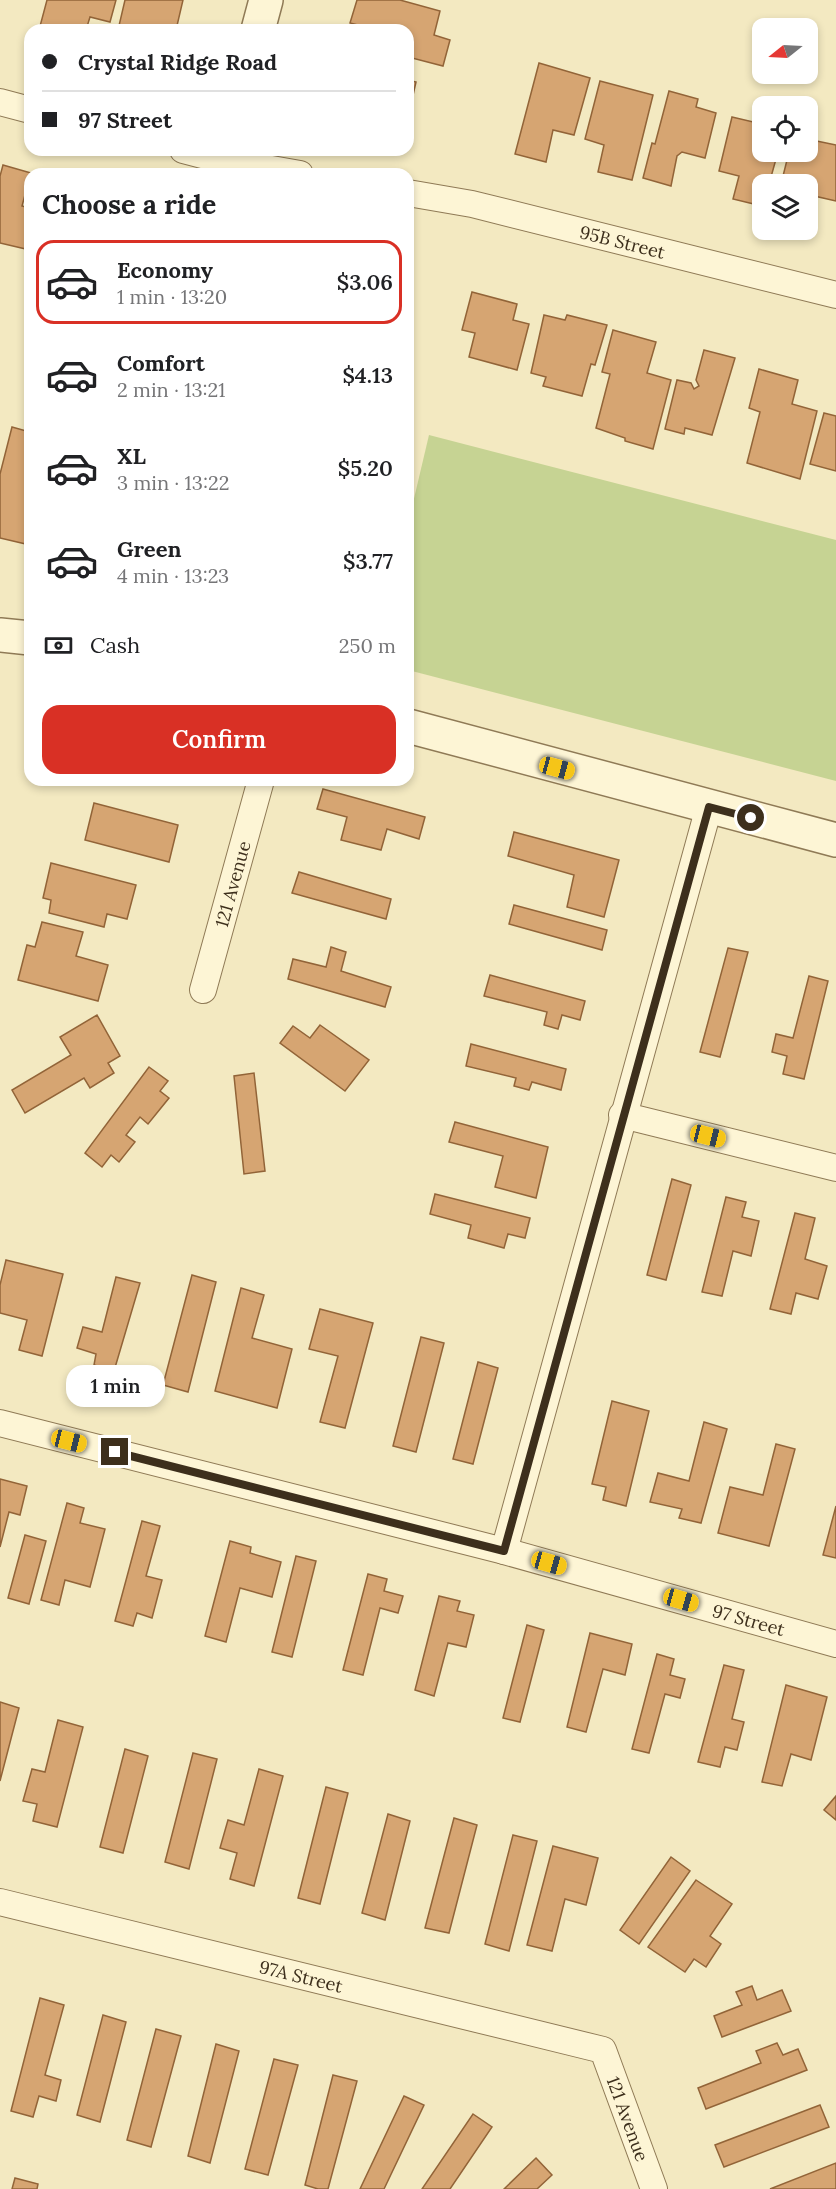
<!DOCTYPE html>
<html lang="en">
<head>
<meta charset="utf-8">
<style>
  body { margin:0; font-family:Lora,serif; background:#f2f2f2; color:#202124; height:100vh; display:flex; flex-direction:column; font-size:22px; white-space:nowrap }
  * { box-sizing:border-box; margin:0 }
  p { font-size:20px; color:#757577 }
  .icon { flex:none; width:33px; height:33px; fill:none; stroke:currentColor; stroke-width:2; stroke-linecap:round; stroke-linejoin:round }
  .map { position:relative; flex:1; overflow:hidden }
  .details { position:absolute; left:24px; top:168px; width:390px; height:618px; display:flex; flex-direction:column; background:#fff; border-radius:18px; box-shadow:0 3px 9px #0003 }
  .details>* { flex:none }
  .top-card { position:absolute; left:24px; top:24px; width:390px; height:132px; border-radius:18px; box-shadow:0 3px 9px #0003; display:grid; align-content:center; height:132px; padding:0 18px; background:#fff }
  .needle { width:39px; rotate:252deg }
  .buttons { position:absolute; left:752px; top:18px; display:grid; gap:12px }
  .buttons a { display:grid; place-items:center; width:66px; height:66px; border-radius:12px; background:#fff; box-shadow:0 3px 9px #0003; font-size:30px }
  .end { position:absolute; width:27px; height:27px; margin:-14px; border:8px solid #3d2f1c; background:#fff; box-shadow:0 0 0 3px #fff }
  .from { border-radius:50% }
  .bubble { position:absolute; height:42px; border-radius:18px; background:#fff; box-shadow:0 3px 9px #0003; font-size:20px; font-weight:600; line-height:42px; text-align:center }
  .car { position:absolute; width:18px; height:36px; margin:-18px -9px; border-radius:8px; box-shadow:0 0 4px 2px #0007; background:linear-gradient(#f5c518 24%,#345 0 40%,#f5c518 0 76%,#345 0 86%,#f5c518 0) }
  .top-card b { display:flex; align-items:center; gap:21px; height:57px; font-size:22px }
  .top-card b+b { border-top:2px solid #e0e0e0 }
  .top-card i { width:15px; height:15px; background:#202124 }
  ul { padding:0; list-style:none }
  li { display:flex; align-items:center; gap:18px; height:84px; margin:0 12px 9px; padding:0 6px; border:3px solid transparent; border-radius:18px }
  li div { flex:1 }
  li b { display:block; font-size:22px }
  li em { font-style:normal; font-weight:600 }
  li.active { border-color:#d93025 }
  li>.icon { width:54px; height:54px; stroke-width:1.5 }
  h2 { padding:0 18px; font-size:27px; line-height:72px }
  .pay { display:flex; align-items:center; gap:15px; height:66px; padding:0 18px; font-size:22px }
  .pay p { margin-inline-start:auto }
  .cta { display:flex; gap:12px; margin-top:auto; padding:12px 18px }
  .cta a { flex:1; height:69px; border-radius:18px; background:#d93025; color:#fff; font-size:24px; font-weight:600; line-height:69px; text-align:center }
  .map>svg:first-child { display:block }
</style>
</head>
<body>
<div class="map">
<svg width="836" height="2189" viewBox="0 0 836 2189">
  <rect width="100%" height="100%" fill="#f3e9c1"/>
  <path fill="#c6d393" d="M429 435 836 540V781L408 670V524Z"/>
  <g fill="#d6a572" stroke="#926438" stroke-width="1.5">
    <path d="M47 0H116L110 22 90 17 86 30H39Z"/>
    <path d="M125 0H183L176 30H118Z"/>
    <path d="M357 0H400L440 11 434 35 450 40 443 66 408 57V30H377L350 23Z"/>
    <path d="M539 63 590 78 574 135 553 130 546 162 515 154Z"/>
    <path d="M408 80 416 82 408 117Z"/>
    <path d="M600 81 653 95 632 180 598 172 604 145 585 139Z"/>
    <path d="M669 91 698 99 696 107 716 113 705 158 682 152 677 156 671 186 643 178 652 143 655 144Z"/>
    <path d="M732 117 762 124V152H778L769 184H762V206L733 199 739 176 719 171Z"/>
    <path d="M807 139 836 145V201L814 196 807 223V184H781L789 152H807Z"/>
    <path d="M3 165 31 173 22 206 30 208V250L0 243V176Z"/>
    <path d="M472 292 517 304 513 320 529 324 517 370 469 357 475 333 462 330Z"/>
    <path d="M544 315 565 320 567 315 607 325 595 365 591 364 582 396 543 386 546 377 531 373Z"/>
    <path d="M613 330 656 342 647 373 671 380 653 449 625 441V438L596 428 610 374 602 372Z"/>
    <path d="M704 350 735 358 712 435 685 428 684 434 665 429 677 380 691 383 694 389 699 386 696 380Z"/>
    <path d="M759 369 798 380 792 404 817 411 800 479 747 463 760 412 749 408Z"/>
    <path d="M824 413 836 416V471L810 464Z"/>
    <path d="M12 427 30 432V545L0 538V474Z"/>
    <path d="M323 789 425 817 419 839 387 829 381 850 341 840 347 817 317 809Z"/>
    <path d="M94 803 178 825 169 862 85 840Z"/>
    <path d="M514 832 619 860 604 917 567 907 574 875 508 856Z"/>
    <path d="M51 863 136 885 127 919 107 914 104 927 49 913 51 900 43 898Z"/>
    <path d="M299 872 391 899 386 919 292 893Z"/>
    <path d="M514 905 607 930 602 950 509 924Z"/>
    <path d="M42 922 83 932 76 956 108 965 98 1001 18 980 27 945 35 947Z"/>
    <path d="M331 947 346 952 341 971 391 987 385 1007 288 979 293 959 326 967Z"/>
    <path d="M728 948 748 952 720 1057 700 1052Z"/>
    <path d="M490 975 585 1001 580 1020 562 1015 558 1029 544 1025 547 1012 484 996Z"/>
    <path d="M809 976 828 981 804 1079 783 1074 787 1056 772 1052 776 1034 793 1038Z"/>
    <path d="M97 1015 120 1056 108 1063 114 1073 90 1088 84 1078 25 1113 12 1090 71 1055 60 1037Z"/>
    <path d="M320 1025 369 1060 345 1091 280 1043 293 1026 310 1038Z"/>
    <path d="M471 1044 566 1069 561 1090 532 1082 529 1090 514 1086 516 1078 466 1066Z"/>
    <path d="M149 1067 168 1081 160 1091 169 1098 148 1124 140 1117 126 1135 135 1142 119 1162 111 1155 102 1167 85 1153Z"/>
    <path d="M254 1073 265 1171 244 1174 234 1076Z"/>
    <path d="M455 1122 548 1147 536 1198 495 1187 503 1156 449 1142Z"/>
    <path d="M672 1179 691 1185 666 1280 647 1275Z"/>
    <path d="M435 1194 530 1218 525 1238 508 1234 504 1248 468 1238 471 1225 430 1214Z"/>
    <path d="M726 1197 746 1202 742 1217 759 1221 751 1256 733 1251 722 1296 702 1292Z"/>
    <path d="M795 1213 815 1218 805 1259 827 1266 818 1299 796 1293 791 1314 770 1309Z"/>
    <path d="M6 1260 63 1274 42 1356 19 1350 27 1320 0 1313V1285Z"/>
    <path d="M192 1275 216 1282 188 1392 163 1385Z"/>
    <path d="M116 1277 140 1283 114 1371 94 1365 96 1354 77 1348 83 1327 102 1332Z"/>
    <path d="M241 1288 264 1295 252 1338 292 1349 277 1408 215 1391Z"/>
    <path d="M320 1309 373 1323 345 1428 320 1422 338 1356 309 1349Z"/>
    <path d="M421 1337 444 1343 416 1452 393 1446Z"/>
    <path d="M478 1362 498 1368 473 1464 453 1459Z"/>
    <path d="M612 1401 649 1411 626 1506 603 1500 606 1487 592 1484Z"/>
    <path d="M704 1422 727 1429 701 1523 679 1518 682 1509 650 1502 658 1473 689 1481Z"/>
    <path d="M776 1444 795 1449 769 1546 718 1533 730 1487 763 1495Z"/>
    <path d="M0 1479 27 1486 20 1515 9 1512 0 1547Z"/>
    <path d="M67 1503 84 1508 80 1523 105 1529 90 1587 65 1580 59 1605 41 1600Z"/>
    <path d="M836 1506V1558L823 1555Z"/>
    <path d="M142 1521 160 1526 146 1576 162 1580 152 1618 137 1613 133 1626 115 1621Z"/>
    <path d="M25 1535 46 1541 29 1604 8 1598Z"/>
    <path d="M230 1541 251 1547 250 1553 281 1562 272 1597 240 1588 226 1642 205 1636Z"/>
    <path d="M296 1556 316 1561 292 1657 272 1652Z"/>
    <path d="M368 1574 387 1579 384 1591 403 1596 398 1613 380 1608 363 1675 343 1670Z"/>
    <path d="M439 1596 460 1601 457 1611 474 1615 466 1647 448 1643 434 1696 415 1690Z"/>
    <path d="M527 1625 544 1630 520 1722 503 1718Z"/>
    <path d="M590 1633 632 1644 625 1675 603 1669 586 1732 567 1727Z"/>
    <path d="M657 1654 674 1659 670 1675 685 1679 680 1698 665 1694 649 1753 632 1749Z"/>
    <path d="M724 1665 744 1670 732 1719 744 1722 737 1750 725 1747 720 1767 698 1762Z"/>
    <path d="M786 1685 827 1697 811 1760 791 1754 782 1786 762 1782Z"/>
    <path d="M0 1702 19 1708 0 1781Z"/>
    <path d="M58 1720 83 1727 57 1827 33 1821 37 1804 23 1801 32 1769 45 1772Z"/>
    <path d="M125 1749 148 1756 123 1853 100 1847Z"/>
    <path d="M193 1753 217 1759 189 1869 165 1862Z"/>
    <path d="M259 1769 283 1776 254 1886 230 1879 237 1853 220 1848 228 1820 244 1825Z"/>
    <path d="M326 1787 348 1793 320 1904 298 1898Z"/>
    <path d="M836 1796V1820L824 1810Z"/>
    <path d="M388 1814 410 1821 385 1920 362 1913Z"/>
    <path d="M454 1818 477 1825 449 1933 425 1928Z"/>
    <path d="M513 1835 537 1841 509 1951 485 1944Z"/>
    <path d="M553 1846 598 1858 586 1905 565 1899 552 1951 527 1945Z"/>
    <path d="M671 1857 690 1871 639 1944 620 1930Z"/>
    <path d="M696 1880 732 1904 710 1936 721 1944 706 1967 694 1959 685 1972 648 1947Z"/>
    <path d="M752 1986 757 2000 782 1990 791 2011 722 2037 714 2016 742 2005 736 1992Z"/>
    <path d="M40 1998 64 2005 45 2075 61 2080 56 2101 39 2096 33 2117 11 2111Z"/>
    <path d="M103 2015 126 2022 100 2122 77 2115Z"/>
    <path d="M156 2029 181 2036 151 2147 127 2140Z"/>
    <path d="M777 2043 783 2055 798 2049 807 2070 706 2109 698 2088 761 2063 756 2051Z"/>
    <path d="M216 2044 239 2051 210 2163 188 2156Z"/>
    <path d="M274 2059 298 2065 268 2175 245 2169Z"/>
    <path d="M333 2075 357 2081 328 2189H318L305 2185Z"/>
    <path d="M404 2096 424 2105 384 2189H360Z"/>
    <path d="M820 2105 829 2127 724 2167 715 2145Z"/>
    <path d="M473 2114 492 2127 450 2189H422Z"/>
    <path d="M536 2158 552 2175 537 2189H504Z"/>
    <path d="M836 2163V2189H770Z"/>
    <path d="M15 2178 38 2184 37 2189H12Z"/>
  </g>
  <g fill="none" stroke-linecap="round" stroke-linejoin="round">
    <defs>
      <g id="minor">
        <path d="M0 102 30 110"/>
        <path d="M183 150 225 161 300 174"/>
        <path id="s1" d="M408 193 472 204 836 295"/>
        <path id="s2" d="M203 990 261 780"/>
        <path d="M622 1115 836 1168"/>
        <path id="s3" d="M0 1423 504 1551 836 1644"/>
        <path d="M504 1551 709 807"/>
        <path id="s4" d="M0 1902 603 2050 654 2189"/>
      </g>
      <g id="tertiary">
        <path d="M258 30 266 0"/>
        <path d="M221 174 227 150"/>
        <path d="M0 635 30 638"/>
        <path d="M408 726 836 840"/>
      </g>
    </defs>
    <use href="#minor" stroke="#8f7a56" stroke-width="28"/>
    <use href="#tertiary" stroke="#8f7a56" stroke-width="36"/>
    <use href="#minor" stroke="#fdf5d5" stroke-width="26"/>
    <use href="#tertiary" stroke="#fdf5d5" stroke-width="33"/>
  </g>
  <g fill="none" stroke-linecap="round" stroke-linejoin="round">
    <path stroke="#3d2f1c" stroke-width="8" d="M115 1452 504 1551 709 807 751 818"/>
  </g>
  <g text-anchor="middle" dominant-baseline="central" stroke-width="5" stroke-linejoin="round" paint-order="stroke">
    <g font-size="18" fill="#3d2f1c" stroke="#faf2d2">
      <text stroke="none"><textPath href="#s1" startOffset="220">95B Street</textPath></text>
      <text stroke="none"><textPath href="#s2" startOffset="110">121 Avenue</textPath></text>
      <text stroke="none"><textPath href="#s3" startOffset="774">97 Street</textPath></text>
      <text stroke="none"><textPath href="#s4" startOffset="310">97A Street</textPath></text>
      <text stroke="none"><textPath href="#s4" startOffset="694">121 Avenue</textPath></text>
    </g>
  </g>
</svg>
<div class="buttons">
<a><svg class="needle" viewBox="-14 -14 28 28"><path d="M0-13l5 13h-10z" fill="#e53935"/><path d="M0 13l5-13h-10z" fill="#757577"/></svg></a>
<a><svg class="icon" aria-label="locate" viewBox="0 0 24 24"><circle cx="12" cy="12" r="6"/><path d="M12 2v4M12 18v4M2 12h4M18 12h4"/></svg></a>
<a><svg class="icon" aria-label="layers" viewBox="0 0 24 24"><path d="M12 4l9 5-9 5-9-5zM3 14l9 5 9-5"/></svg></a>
</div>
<i class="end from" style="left:751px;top:818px"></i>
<i class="end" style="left:115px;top:1452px"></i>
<div class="bubble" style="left:66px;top:1365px;width:99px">1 min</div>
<i class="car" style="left:557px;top:768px;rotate:105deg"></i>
<i class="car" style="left:708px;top:1136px;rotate:104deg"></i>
<i class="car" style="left:69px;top:1441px;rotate:104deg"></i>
<i class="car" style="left:549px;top:1563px;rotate:106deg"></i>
<i class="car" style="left:681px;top:1600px;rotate:106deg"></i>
<div class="top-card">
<b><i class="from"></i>Crystal Ridge Road</b>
<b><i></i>97 Street</b>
</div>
<section class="details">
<h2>Choose a ride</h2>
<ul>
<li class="active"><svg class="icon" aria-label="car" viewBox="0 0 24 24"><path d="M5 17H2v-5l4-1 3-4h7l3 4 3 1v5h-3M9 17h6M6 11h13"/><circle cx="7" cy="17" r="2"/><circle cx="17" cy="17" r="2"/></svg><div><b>Economy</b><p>1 min · 13:20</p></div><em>$3.06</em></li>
<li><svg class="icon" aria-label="car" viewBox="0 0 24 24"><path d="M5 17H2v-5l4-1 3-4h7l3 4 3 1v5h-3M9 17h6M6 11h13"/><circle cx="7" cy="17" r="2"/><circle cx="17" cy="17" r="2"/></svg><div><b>Comfort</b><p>2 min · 13:21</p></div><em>$4.13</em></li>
<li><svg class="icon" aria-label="car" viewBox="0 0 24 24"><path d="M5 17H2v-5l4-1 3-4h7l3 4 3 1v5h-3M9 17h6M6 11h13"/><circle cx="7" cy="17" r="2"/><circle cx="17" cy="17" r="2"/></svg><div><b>XL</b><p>3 min · 13:22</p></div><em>$5.20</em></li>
<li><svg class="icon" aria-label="car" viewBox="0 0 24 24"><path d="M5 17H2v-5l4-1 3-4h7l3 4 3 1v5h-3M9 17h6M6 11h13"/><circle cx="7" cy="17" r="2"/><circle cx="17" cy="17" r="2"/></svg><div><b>Green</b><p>4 min · 13:23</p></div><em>$3.77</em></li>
</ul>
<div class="pay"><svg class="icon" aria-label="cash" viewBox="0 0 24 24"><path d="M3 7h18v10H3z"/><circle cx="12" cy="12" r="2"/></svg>Cash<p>250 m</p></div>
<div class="cta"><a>Confirm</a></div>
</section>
</div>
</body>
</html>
